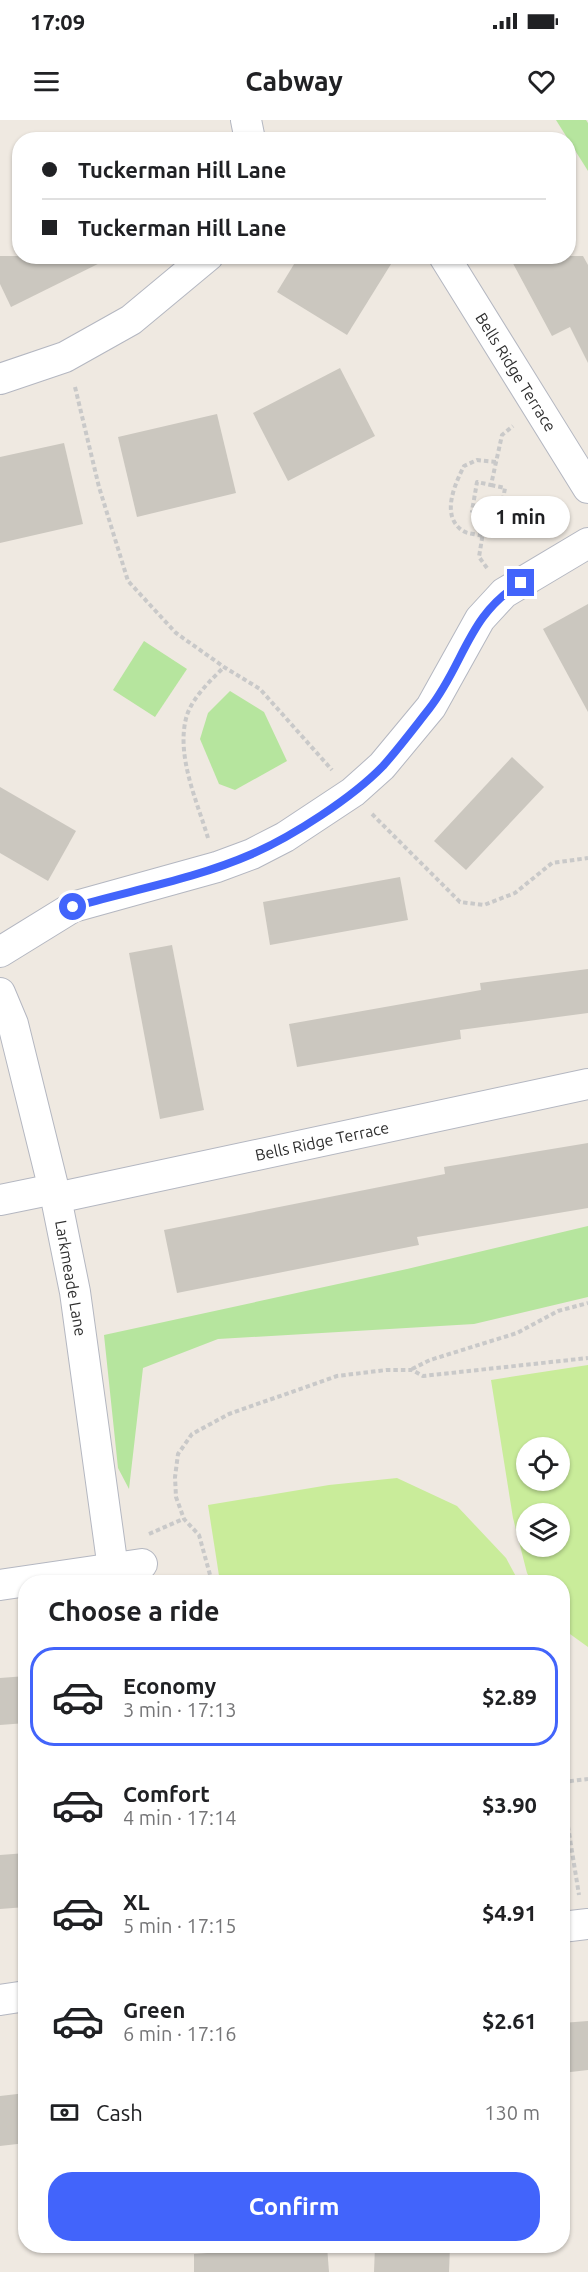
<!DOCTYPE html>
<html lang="en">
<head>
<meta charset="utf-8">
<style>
  body { margin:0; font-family:Ubuntu,sans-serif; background:#f2f2f2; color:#202124; height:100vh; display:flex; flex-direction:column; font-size:22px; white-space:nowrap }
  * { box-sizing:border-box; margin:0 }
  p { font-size:20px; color:#757577 }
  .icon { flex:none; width:33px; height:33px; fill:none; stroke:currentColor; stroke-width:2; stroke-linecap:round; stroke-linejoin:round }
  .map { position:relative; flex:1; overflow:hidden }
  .details { position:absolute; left:18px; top:1455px; width:552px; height:678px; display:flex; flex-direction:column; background:#fff; border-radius:24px; box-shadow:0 2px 4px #0004 }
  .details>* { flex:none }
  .guide { position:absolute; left:12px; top:12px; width:564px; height:132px; border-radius:24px; box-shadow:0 2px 4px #0004; display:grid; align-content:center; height:132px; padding:0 30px; background:#fff }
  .fabs { position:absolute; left:516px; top:1317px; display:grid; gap:12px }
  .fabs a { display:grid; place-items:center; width:54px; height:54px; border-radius:50%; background:#fff; box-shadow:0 2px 4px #0004; font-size:30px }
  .end { position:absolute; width:27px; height:27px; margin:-14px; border:8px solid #4264fb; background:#fff; box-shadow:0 0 0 3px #fff }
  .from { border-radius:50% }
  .bubble { position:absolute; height:42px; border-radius:21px; background:#fff; box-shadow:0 2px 4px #0004; font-size:20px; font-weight:600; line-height:42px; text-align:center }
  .guide b { display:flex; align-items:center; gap:21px; height:57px; font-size:22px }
  .guide b+b { border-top:2px solid #e0e0e0 }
  .guide i { width:15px; height:15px; background:#202124 }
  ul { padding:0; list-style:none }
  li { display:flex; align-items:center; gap:18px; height:99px; margin:0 12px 9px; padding:0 18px; border:3px solid transparent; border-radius:24px }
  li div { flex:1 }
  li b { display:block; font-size:22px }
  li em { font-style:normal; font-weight:600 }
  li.active { border-color:#4264fb }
  li>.icon { width:54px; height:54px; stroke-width:1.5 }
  h2 { padding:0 30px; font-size:27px; line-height:72px }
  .pay { display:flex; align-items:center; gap:15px; height:66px; padding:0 30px; font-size:22px }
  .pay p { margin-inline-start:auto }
  .button { display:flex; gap:12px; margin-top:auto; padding:12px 30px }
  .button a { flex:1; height:69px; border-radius:24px; background:#4264fb; color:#fff; font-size:24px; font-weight:600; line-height:69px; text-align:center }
  .status { display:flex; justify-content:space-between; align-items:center; height:42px; padding:0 30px; background:#fff; direction:ltr }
  .status svg { height:16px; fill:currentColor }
  header { display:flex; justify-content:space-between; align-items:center; height:78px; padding:0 30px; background:#fff; font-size:27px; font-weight:600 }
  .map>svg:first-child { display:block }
</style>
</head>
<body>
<div class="status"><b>17:09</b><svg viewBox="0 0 49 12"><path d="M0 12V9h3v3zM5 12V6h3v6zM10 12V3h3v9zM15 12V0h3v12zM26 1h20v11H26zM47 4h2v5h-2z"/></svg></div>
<header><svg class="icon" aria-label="menu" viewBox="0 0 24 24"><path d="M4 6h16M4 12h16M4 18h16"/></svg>Cabway<svg class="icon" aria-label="heart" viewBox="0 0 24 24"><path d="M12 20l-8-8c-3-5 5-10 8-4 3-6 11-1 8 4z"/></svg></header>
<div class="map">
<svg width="588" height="2152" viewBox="0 0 588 2152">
  <rect width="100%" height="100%" fill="#efe9e1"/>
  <g fill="#b6e59e">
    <path d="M556 0H586L588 3V51Z"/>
    <path d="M144 521 187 549 155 597 113 570Z"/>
    <path d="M230 571 264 592 287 641 235 670 219 664 200 619 208 593Z"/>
    <path d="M588 1106V1177L474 1204 218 1219 143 1248 129 1369 118 1348 104 1215 407 1149Z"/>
  </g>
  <g fill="#c9ec9a" fill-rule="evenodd">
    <path d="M588 1245V1527L563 1509 562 1462H532L527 1453 513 1398 491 1260ZM526 1328H560V1360H526ZM526 1394H560V1426H526Z"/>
    <path d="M397 1358 457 1386 506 1438 519 1462H220L208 1385 329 1365Z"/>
  </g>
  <g fill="#cbc7bf">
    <path d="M0 136H114L11 187 0 164Z"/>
    <path d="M299 136H396L347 215 277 172Z"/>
    <path d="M509 136H583L588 145V243L570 207 552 216Z"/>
    <path d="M340 248 375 316 288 361 253 293Z"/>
    <path d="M217 294 236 373 137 397 118 317Z"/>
    <path d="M64 323 83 404 0 423V337Z"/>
    <path d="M588 484V592L543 509Z"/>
    <path d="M512 637 544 667 466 750 434 721Z"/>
    <path d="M0 667 76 711 48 761 0 733Z"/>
    <path d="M400 757 408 800 270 825 263 782Z"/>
    <path d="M172 825 204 990 160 999 129 833Z"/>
    <path d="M588 849V893L460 910 461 919 297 947 289 904 481 870 480 863Z"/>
    <path d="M588 1023V1088L417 1117 419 1125 177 1173 164 1110 445 1054 444 1047Z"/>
    <path d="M26 1556V1603L0 1605V1558Z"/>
    <path d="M26 1733V1787L0 1789V1735Z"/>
    <path d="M588 1901V1950L562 1953V1903Z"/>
    <path d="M26 1973V2023L0 2026V1976Z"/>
    <path d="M296 2126H327L329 2152H194V2134Z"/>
    <path d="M375 2126H450L449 2152H374Z"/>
  </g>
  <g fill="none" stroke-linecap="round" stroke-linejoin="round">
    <defs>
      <g id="minor">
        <path d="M246 0 250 20"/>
        <path d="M444 136 588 368"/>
        <path d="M0 259 65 237 131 200 208 136"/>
        <path d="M0 832 73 787 217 747 252 734 285 717 353 672 382 646 431 587 480 499 504 473 588 423"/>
        <path d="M0 873 13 904 56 1078 75 1172 113 1449"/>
        <path d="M56 1078 588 964"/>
        <path d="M0 1080 54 1069"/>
        <path d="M0 1465 142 1444"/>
        <path d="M562 1807 588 1804"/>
        <path d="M0 1880 26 1876"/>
      </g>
    </defs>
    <use href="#minor" stroke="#b4b7c1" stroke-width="32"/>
    <g stroke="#c9c9c9" stroke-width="4" stroke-dasharray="4.5 3" stroke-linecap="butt">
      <path d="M75 267 99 367 128 461 176 513 224 547 260 569 332 650"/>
      <path d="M486 394 500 396 505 368 491 365"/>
      <path d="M482 416C476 414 468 414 463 411 440 396 455 364 464 346L477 340 496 342"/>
      <path d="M487 448 479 437 486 394 472 391 477 362 491 365 502 315 513 306"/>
      <path d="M372 694 460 782 484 785 515 773 552 743 588 738"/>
      <path d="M208 718C197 681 175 634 187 595 193 577 211 560 224 547"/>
      <path d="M412 1249 430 1240 517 1213 558 1191 588 1183"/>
      <path d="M149 1414 183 1399"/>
      <path d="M212 1462 199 1415 184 1399 176 1377 175 1357 178 1334 192 1314 229 1294 337 1256 386 1250H412L423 1256 588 1238"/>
      <path d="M562 1662 588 1659"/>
      <path d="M562 1669 579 1775"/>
    </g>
    <use href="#minor" stroke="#fff" stroke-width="30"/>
  </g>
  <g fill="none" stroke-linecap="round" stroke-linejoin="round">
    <path stroke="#4264fb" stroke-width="8" d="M73 787C132 770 195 759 252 734 293 716 352 678 383 646 399 628 414 608 429 589 464 545 468 494 521 463"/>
  </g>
  <g text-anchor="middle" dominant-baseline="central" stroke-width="4.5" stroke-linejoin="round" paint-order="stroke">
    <g font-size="16" fill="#2e2e2e" stroke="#fff">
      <text transform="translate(516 252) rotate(58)">Bells Ridge Terrace</text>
      <text transform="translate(322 1021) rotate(-12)">Bells Ridge Terrace</text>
      <text transform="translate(71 1158) rotate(80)">Larkmeade Lane</text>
    </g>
  </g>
</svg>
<div class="fabs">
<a><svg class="icon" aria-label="locate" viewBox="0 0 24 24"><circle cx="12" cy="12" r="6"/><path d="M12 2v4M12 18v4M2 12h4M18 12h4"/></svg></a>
<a><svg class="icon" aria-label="layers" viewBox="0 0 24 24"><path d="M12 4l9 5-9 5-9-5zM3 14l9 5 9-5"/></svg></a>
</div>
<i class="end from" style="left:73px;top:787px"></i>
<i class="end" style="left:521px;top:463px"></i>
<div class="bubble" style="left:471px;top:376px;width:99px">1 min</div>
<div class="guide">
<b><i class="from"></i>Tuckerman Hill Lane</b>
<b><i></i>Tuckerman Hill Lane</b>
</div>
<section class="details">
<h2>Choose a ride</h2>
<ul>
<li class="active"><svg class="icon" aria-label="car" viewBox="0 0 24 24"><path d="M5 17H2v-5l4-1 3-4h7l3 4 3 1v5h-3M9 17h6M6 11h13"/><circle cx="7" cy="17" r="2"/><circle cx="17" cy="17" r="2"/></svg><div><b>Economy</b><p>3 min · 17:13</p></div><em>$2.89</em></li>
<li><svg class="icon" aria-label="car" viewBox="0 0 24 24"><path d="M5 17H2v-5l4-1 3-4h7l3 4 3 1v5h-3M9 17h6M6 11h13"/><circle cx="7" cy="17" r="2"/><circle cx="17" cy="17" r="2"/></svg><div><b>Comfort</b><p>4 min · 17:14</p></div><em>$3.90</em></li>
<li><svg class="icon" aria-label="car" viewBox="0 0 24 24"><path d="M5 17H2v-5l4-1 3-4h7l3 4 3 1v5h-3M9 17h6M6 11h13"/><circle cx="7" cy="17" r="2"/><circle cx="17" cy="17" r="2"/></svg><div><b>XL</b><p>5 min · 17:15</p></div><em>$4.91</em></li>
<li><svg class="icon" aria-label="car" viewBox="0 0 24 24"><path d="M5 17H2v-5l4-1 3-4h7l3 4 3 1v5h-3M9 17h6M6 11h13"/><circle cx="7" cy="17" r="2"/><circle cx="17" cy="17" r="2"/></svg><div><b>Green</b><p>6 min · 17:16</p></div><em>$2.61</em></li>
</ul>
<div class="pay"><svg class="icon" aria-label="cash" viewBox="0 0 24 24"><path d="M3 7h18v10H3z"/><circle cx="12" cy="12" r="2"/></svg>Cash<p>130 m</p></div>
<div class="button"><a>Confirm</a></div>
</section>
</div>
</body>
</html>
